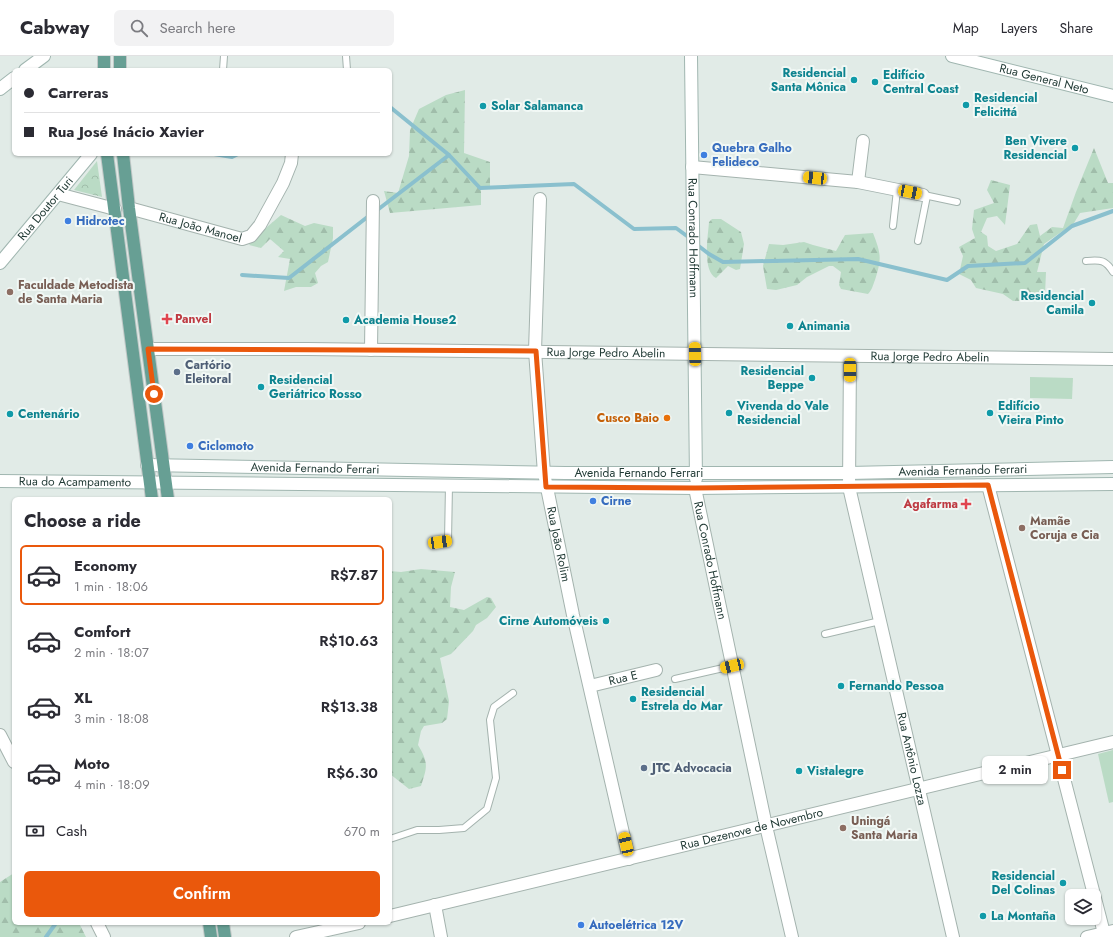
<!DOCTYPE html>
<html lang="en">
<head>
<meta charset="utf-8">
<style>
  body { margin:0; font-family:Jost,sans-serif; background:#f2f2f3; color:#2b2b33; height:100vh; display:flex; flex-direction:column; font-size:15px; white-space:nowrap }
  * { box-sizing:border-box; margin:0 }
  p { font-size:13px; color:#7c7c81 }
  .icon { flex:none; width:22px; height:22px; fill:none; stroke:currentColor; stroke-width:2; stroke-linecap:round; stroke-linejoin:round }
  .map { position:relative; flex:1; overflow:hidden }
  .details { position:absolute; left:12px; top:441px; width:380px; height:428px; display:flex; flex-direction:column; background:#fff; border-radius:6px; box-shadow:0 1px 3px #0004 }
  .details>* { flex:none }
  .banner { position:absolute; left:12px; top:12px; width:380px; height:88px; border-radius:6px; box-shadow:0 1px 3px #0004; display:grid; align-content:center; height:88px; padding:0 12px; background:#fff }
  .buttons { position:absolute; left:1065px; top:833px; display:grid; gap:8px }
  .buttons a { display:grid; place-items:center; width:36px; height:36px; border-radius:6px; background:#fff; box-shadow:0 1px 3px #0004; font-size:20px }
  .end { position:absolute; width:18px; height:18px; margin:-9px; border:5px solid #ea580c; background:#fff; box-shadow:0 0 0 2px #fff }
  .from { border-radius:50% }
  .bubble { position:absolute; height:28px; border-radius:6px; background:#fff; box-shadow:0 1px 3px #0004; font-size:13px; font-weight:600; line-height:28px; text-align:center }
  .car { position:absolute; width:12px; height:24px; margin:-12px -6px; border-radius:5px; box-shadow:0 0 3px 1px #0007; background:linear-gradient(#f5c518 24%,#345 0 40%,#f5c518 0 76%,#345 0 86%,#f5c518 0) }
  .banner b { display:flex; align-items:center; gap:14px; height:38px; font-size:15px }
  .banner b+b { border-top:1px solid #e1e1e2 }
  .banner i { width:10px; height:10px; background:#2b2b33 }
  ul { padding:0; list-style:none }
  li { display:flex; align-items:center; gap:12px; height:60px; margin:0 8px 6px; padding:0 4px; border:2px solid transparent; border-radius:6px }
  li div { flex:1 }
  li b { display:block; font-size:15px }
  li em { font-style:normal; font-weight:600 }
  li.current { border-color:#ea580c }
  li>.icon { width:36px; height:36px; stroke-width:1.5 }
  h2 { padding:0 12px; font-size:18px; line-height:48px }
  .pay { display:flex; align-items:center; gap:10px; height:44px; padding:0 12px; font-size:15px }
  .pay p { margin-inline-start:auto }
  .button { display:flex; gap:8px; margin-top:auto; padding:8px 12px }
  .button a { flex:1; height:46px; border-radius:6px; background:#ea580c; color:#fff; font-size:16px; font-weight:600; line-height:46px; text-align:center }
  header { display:flex; align-items:center; gap:24px; box-sizing:border-box; height:56px; padding:0 20px; background:#fff; border-bottom:1px solid #e1e1e2 }
  header strong { font-size:19px }
  nav { display:flex; gap:22px; margin-inline-start:auto; font-size:14px }
  .search { width:280px; height:36px; background:#f2f2f3; display:flex; align-items:center; gap:10px; box-sizing:border-box; padding:0 14px; border-radius:6px; color:#7c7c81; font-size:15px }
  .map>svg:first-child { display:block }
</style>
</head>
<body>
<header>
<strong>Cabway</strong>
<div class="search"><svg class="icon" aria-label="search" viewBox="0 0 24 24"><circle cx="10" cy="10" r="6"/><path d="M15 15l6 6"/></svg>Search here</div>
<nav><a>Map</a><a>Layers</a><a>Share</a></nav>
</header>
<div class="map">
<svg width="1113" height="881" viewBox="0 0 1113 881">
  <defs>
    <pattern id="forest-firs" width="22" height="20" patternUnits="userSpaceOnUse"><rect width="22" height="20" fill="#badbc5"/><path d="M5 1l3.5 6h-7zM16 11l3.5 6h-7z" fill="#a0bdaa"/></pattern>
    <pattern id="park-crowns" width="20" height="18" patternUnits="userSpaceOnUse"><rect width="20" height="18" fill="#badbc5"/><path d="M2 6a3 3 0 1 1 6 0M12 15a3 3 0 1 1 6 0" fill="none" stroke="#a0bdaa"/></pattern>
  </defs>
  <rect width="100%" height="100%" fill="#e1ebe7"/>
  <g fill="#badbc5">
    <path d="M1030 321 1073 322 1072 343 1030 342Z"/>
    <path d="M1113 694V746L1109 747 1098 698Z"/>
  </g>
  <g fill="url(#forest-firs)">
    <path d="M465 34 464 97 490 106V130L481 131V149L390 157 384 135 398 137 409 100 410 74 419 53 446 39Z"/>
    <path d="M1094 92 1108 127H1113V152L1080 157 1074 167 1044 188 1037 216H1046L1045 239 1040 244 1013 245 1003 238 976 232 971 224 959 218 963 200 959 191 975 182 972 173 974 154 994 147 987 134 991 124 1010 129 1005 169 997 160 987 162 981 176 987 180 988 190 996 195 1017 188 1030 169 1037 168 1040 180 1052 171 1063 172 1076 136Z"/>
    <path d="M281 159 305 170 314 167 333 171V182L328 206 321 210 315 217 318 227 311 231H296L284 235 290 203 278 201 284 195 270 183 261 192 249 189 260 177Z"/>
    <path d="M712 163H721L741 176 744 188 740 213 736 214 728 210 716 222C702 215 708 180 709 166Z"/>
    <path d="M873 177C881 198 882 202 875 224 873 229 872 234 868 238L841 233 839 229 841 216 833 210H829L807 221 797 229 776 234 767 233 763 210 769 188 783 189 804 186 813 189 836 195 845 179Z"/>
    <path d="M421 513 455 516 451 531 450 551 464 554 487 541 491 542 496 551 487 562 476 569 473 575 451 598 440 602 449 645 447 663 442 667 424 670 421 675 418 689C429 707 427 711 421 730L409 733 390 718V515L401 516Z"/>
    <path d="M14 817V867H79L86 881H0V826Z"/>
  </g>
  <path fill="url(#park-crowns)" d="M97 105 102 141 74 134Z"/>
  <g fill="none" stroke-linecap="round" stroke-linejoin="round">
    <g stroke="#8ac0ce" stroke-width="4">
      <path d="M390 51 449 99"/>
      <path d="M214 98 232 101 238 98"/>
      <path d="M376 155 449 99 480 132 574 128 634 173 676 172 691 183"/>
      <path d="M696 188 709 198 723 206 858 203 947 224 968 210 1025 207 1072 170 1113 155"/>
      <path d="M242 219 289 222 370 159"/>
      <path d="M46 881 56 867"/>
    </g>
    <defs>
      <g id="lane">
        <path d="M346 0 347 14"/>
        <path d="M223 14 224 0"/>
        <path d="M924 139 957 146"/>
        <path d="M893 170 897 134"/>
        <path d="M918 185 927 140"/>
        <path d="M1086 205C1100 204 1105 203 1113 216"/>
        <path d="M432 487 448 485 449 429"/>
        <path d="M825 578 880 565"/>
        <path d="M675 623 732 610"/>
        <path d="M390 783 417 774H439L464 772 487 753 496 722 490 664 494 651 513 637"/>
      </g>
      <g id="street">
        <path d="M692 111 858 126 923 139"/>
        <path d="M858 126 863 85"/>
        <path d="M58 138 115 153"/>
        <path id="s1" d="M540 143 535 295 544 417 573 559 629 803"/>
        <path id="s2" d="M129 152 242 183 251 180 260 169 283 127 291 107 292 98"/>
        <path id="s3" d="M148 293H308L1113 303"/>
        <path d="M371 294 373 145"/>
        <path id="s4" d="M850 300 849 431 953 881"/>
        <path d="M988 429 1105 881"/>
        <path id="s5" d="M695 432 766 770 792 881"/>
        <path id="s6" d="M590 630 656 614"/>
        <path d="M0 679 14 706"/>
        <path d="M435 849 441 881"/>
        <path id="s7" d="M390 860 1113 686"/>
        <path d="M97 867 104 881"/>
        <path d="M296 881 359 867"/>
        <path d="M1087 881 1113 875"/>
      </g>
      <g id="secondary">
        <path id="s8" d="M691 0 696 423"/>
        <path id="s9" d="M952 0 1113 40"/>
        <path d="M25 14 44 0"/>
        <path d="M0 33 14 22"/>
        <path id="s10" d="M0 207 91 98"/>
        <path id="s11" d="M147 409 565 417H849L1113 411"/>
        <path id="s12" d="M0 425 695 432 1113 428"/>
      </g>
      <g id="primary">
        <path d="M104 0V14"/>
        <path d="M120 0V14"/>
        <path d="M107 98 152 443"/>
        <path d="M123 98 129 152 168 443"/>
        <path d="M209 867 211 881"/>
        <path d="M223 867 225 881"/>
      </g>
    </defs>
    <use href="#lane" stroke="#a4b3ae" stroke-width="8"/>
    <use href="#street" stroke="#a4b3ae" stroke-width="14"/>
    <use href="#secondary" stroke="#a0b6b0" stroke-width="14"/>
    <use href="#primary" stroke="#c1c8c7" stroke-width="14"/>
    <use href="#lane" stroke="#fff" stroke-width="6"/>
    <use href="#street" stroke="#fff" stroke-width="12"/>
    <use href="#secondary" stroke="#fff" stroke-width="12"/>
    <use href="#primary" stroke="#679f94" stroke-width="12"/>
  </g>
  <g fill="none" stroke-linecap="round" stroke-linejoin="round">
    <path stroke="#ea580c" stroke-width="5" d="M154 338 148 293 536 295 546 431 695 432 988 429 1062 714"/>
  </g>
  <g fill="#0f9aa8" stroke="#f1f8f5" stroke-width="1.5">
    <circle cx="854" cy="24" r="4"/>
    <circle cx="875" cy="26" r="4"/>
    <circle cx="966" cy="49" r="4"/>
    <circle cx="483" cy="50" r="4"/>
    <circle cx="1075" cy="92" r="4"/>
    <circle cx="1092" cy="247" r="4"/>
    <circle cx="346" cy="264" r="4"/>
    <circle cx="790" cy="270" r="4"/>
    <circle cx="812" cy="322" r="4"/>
    <circle cx="261" cy="331" r="4"/>
    <circle cx="729" cy="357" r="4"/>
    <circle cx="990" cy="357" r="4"/>
    <circle cx="10" cy="358" r="4"/>
    <circle cx="606" cy="565" r="4"/>
    <circle cx="841" cy="630" r="4"/>
    <circle cx="633" cy="643" r="4"/>
    <circle cx="799" cy="715" r="4"/>
    <circle cx="1063" cy="827" r="4"/>
    <circle cx="983" cy="860" r="4"/>
  </g>
  <g fill="#3f7fe0" stroke="#f1f8f5" stroke-width="1.5">
    <circle cx="704" cy="99" r="4"/>
    <circle cx="68" cy="165" r="4"/>
    <circle cx="190" cy="390" r="4"/>
    <circle cx="593" cy="445" r="4"/>
    <circle cx="581" cy="869" r="4"/>
  </g>
  <g fill="#8d6e63" stroke="#f1f8f5" stroke-width="1.5">
    <circle cx="10" cy="236" r="4"/>
    <circle cx="1022" cy="472" r="4"/>
    <circle cx="843" cy="772" r="4"/>
  </g>
  <g fill="#e0444e" stroke="#f1f8f5" stroke-width="1.5">
    <path d="M165 257h4v4h4v4h-4v4h-4v-4h-4v-4h4z"/>
    <path d="M964 442h4v4h4v4h-4v4h-4v-4h-4v-4h4z"/>
  </g>
  <g fill="#5c6f8a" stroke="#f1f8f5" stroke-width="1.5">
    <circle cx="177" cy="316" r="4"/>
    <circle cx="644" cy="712" r="4"/>
  </g>
  <circle fill="#e8710a" stroke="#f1f8f5" stroke-width="1.5" cx="667" cy="362" r="4"/>
  <g text-anchor="middle" dominant-baseline="central" stroke-width="4" stroke-linejoin="round" paint-order="stroke">
    <g font-size="12" font-weight="bold" fill="#0d838f" stroke="#f1f8f5" text-anchor="start">
      <text x="846" y="17" text-anchor="end">Residencial<tspan x="846" dy="14">Santa Mônica</tspan></text>
      <text x="883" y="19">Edifício<tspan x="883" dy="14">Central Coast</tspan></text>
      <text x="974" y="42">Residencial<tspan x="974" dy="14">Felicittá</tspan></text>
      <text x="491" y="50">Solar Salamanca</text>
      <text x="1067" y="85" text-anchor="end">Ben Vivere<tspan x="1067" dy="14">Residencial</tspan></text>
      <text x="1084" y="240" text-anchor="end">Residencial<tspan x="1084" dy="14">Camila</tspan></text>
      <text x="354" y="264">Academia House2</text>
      <text x="798" y="270">Animania</text>
      <text x="804" y="315" text-anchor="end">Residencial<tspan x="804" dy="14">Beppe</tspan></text>
      <text x="269" y="324">Residencial<tspan x="269" dy="14">Geriátrico Rosso</tspan></text>
      <text x="737" y="350">Vivenda do Vale<tspan x="737" dy="14">Residencial</tspan></text>
      <text x="998" y="350">Edifício<tspan x="998" dy="14">Vieira Pinto</tspan></text>
      <text x="18" y="358">Centenário</text>
      <text x="598" y="565" text-anchor="end">Cirne Automóveis</text>
      <text x="849" y="630">Fernando Pessoa</text>
      <text x="641" y="636">Residencial<tspan x="641" dy="14">Estrela do Mar</tspan></text>
      <text x="807" y="715">Vistalegre</text>
      <text x="1055" y="820" text-anchor="end">Residencial<tspan x="1055" dy="14">Del Colinas</tspan></text>
      <text x="991" y="860">La Montaña</text>
    </g>
    <g font-size="12" fill="#223b36" stroke="#f1f8f5">
      <text stroke="none"><textPath href="#s9" startOffset="95">Rua General Neto</textPath></text>
      <text stroke="none"><textPath href="#s10" startOffset="71">Rua Doutor Turi</textPath></text>
      <text stroke="none"><textPath href="#s2" startOffset="74">Rua João Manoel</textPath></text>
      <text stroke="none"><textPath href="#s8" startOffset="182">Rua Conrado Hoffmann</textPath></text>
      <text stroke="none"><textPath href="#s3" startOffset="458">Rua Jorge Pedro Abelin</textPath></text>
      <text stroke="none"><textPath href="#s3" startOffset="782">Rua Jorge Pedro Abelin</textPath></text>
      <text stroke="none"><textPath href="#s11" startOffset="168">Avenida Fernando Ferrari</textPath></text>
      <text stroke="none"><textPath href="#s11" startOffset="816">Avenida Fernando Ferrari</textPath></text>
      <text stroke="none"><textPath href="#s11" startOffset="492">Avenida Fernando Ferrari</textPath></text>
      <text stroke="none"><textPath href="#s12" startOffset="75">Rua do Acampamento</textPath></text>
      <text stroke="none"><textPath href="#s1" startOffset="347">Rua João Rolim</textPath></text>
      <text stroke="none"><textPath href="#s5" startOffset="74">Rua Conrado Hoffmann</textPath></text>
      <text stroke="none"><textPath href="#s6" startOffset="34">Rua E</textPath></text>
      <text stroke="none"><textPath href="#s4" startOffset="410">Rua Antônio Lozza</textPath></text>
      <text stroke="none"><textPath href="#s7" startOffset="372">Rua Dezenove de Novembro</textPath></text>
    </g>
    <g font-size="12" font-weight="bold" fill="#366cbe" stroke="#f1f8f5" text-anchor="start">
      <text x="712" y="92">Quebra Galho<tspan x="712" dy="14">Felideco</tspan></text>
      <text x="76" y="165">Hidrotec</text>
      <text x="198" y="390">Ciclomoto</text>
      <text x="601" y="445">Cirne</text>
      <text x="589" y="869">Autoelétrica 12V</text>
    </g>
    <g font-size="12" font-weight="bold" fill="#785e54" stroke="#f1f8f5" text-anchor="start">
      <text x="18" y="229">Faculdade Metodista<tspan x="18" dy="14">de Santa Maria</tspan></text>
      <text x="1030" y="465">Mamãe<tspan x="1030" dy="14">Coruja e Cia</tspan></text>
      <text x="851" y="765">Uningá<tspan x="851" dy="14">Santa Maria</tspan></text>
    </g>
    <g font-size="12" font-weight="bold" fill="#be3a42" stroke="#f1f8f5" text-anchor="start">
      <text x="175" y="263">Panvel</text>
      <text x="958" y="448" text-anchor="end">Agafarma</text>
    </g>
    <g font-size="12" font-weight="bold" fill="#4e5e75" stroke="#f1f8f5" text-anchor="start">
      <text x="185" y="309">Cartório<tspan x="185" dy="14">Eleitoral</tspan></text>
      <text x="652" y="712">JTC Advocacia</text>
    </g>
    <g font-size="12" font-weight="bold" fill="#c56008" stroke="#f1f8f5" text-anchor="end">
      <text x="659" y="362">Cusco Baio</text>
    </g>
  </g>
</svg>
<div class="buttons">
<a><svg class="icon" aria-label="layers" viewBox="0 0 24 24"><path d="M12 4l9 5-9 5-9-5zM3 14l9 5 9-5"/></svg></a>
</div>
<i class="end from" style="left:154px;top:338px"></i>
<i class="end" style="left:1062px;top:714px"></i>
<div class="bubble" style="left:982px;top:700px;width:66px">2 min</div>
<i class="car" style="left:815px;top:122px;rotate:276deg"></i>
<i class="car" style="left:910px;top:136px;rotate:101deg"></i>
<i class="car" style="left:695px;top:298px;rotate:359deg"></i>
<i class="car" style="left:850px;top:314px;rotate:180deg"></i>
<i class="car" style="left:440px;top:486px;rotate:82deg"></i>
<i class="car" style="left:732px;top:610px;rotate:257deg"></i>
<i class="car" style="left:626px;top:788px;rotate:347deg"></i>
<div class="banner">
<b><i class="from"></i>Carreras</b>
<b><i></i>Rua José Inácio Xavier</b>
</div>
<section class="details">
<h2>Choose a ride</h2>
<ul>
<li class="current"><svg class="icon" aria-label="car" viewBox="0 0 24 24"><path d="M5 17H2v-5l4-1 3-4h7l3 4 3 1v5h-3M9 17h6M6 11h13"/><circle cx="7" cy="17" r="2"/><circle cx="17" cy="17" r="2"/></svg><div><b>Economy</b><p>1 min · 18:06</p></div><em>R$7.87</em></li>
<li><svg class="icon" aria-label="car" viewBox="0 0 24 24"><path d="M5 17H2v-5l4-1 3-4h7l3 4 3 1v5h-3M9 17h6M6 11h13"/><circle cx="7" cy="17" r="2"/><circle cx="17" cy="17" r="2"/></svg><div><b>Comfort</b><p>2 min · 18:07</p></div><em>R$10.63</em></li>
<li><svg class="icon" aria-label="car" viewBox="0 0 24 24"><path d="M5 17H2v-5l4-1 3-4h7l3 4 3 1v5h-3M9 17h6M6 11h13"/><circle cx="7" cy="17" r="2"/><circle cx="17" cy="17" r="2"/></svg><div><b>XL</b><p>3 min · 18:08</p></div><em>R$13.38</em></li>
<li><svg class="icon" aria-label="car" viewBox="0 0 24 24"><path d="M5 17H2v-5l4-1 3-4h7l3 4 3 1v5h-3M9 17h6M6 11h13"/><circle cx="7" cy="17" r="2"/><circle cx="17" cy="17" r="2"/></svg><div><b>Moto</b><p>4 min · 18:09</p></div><em>R$6.30</em></li>
</ul>
<div class="pay"><svg class="icon" aria-label="cash" viewBox="0 0 24 24"><path d="M3 7h18v10H3z"/><circle cx="12" cy="12" r="2"/></svg>Cash<p>670 m</p></div>
<div class="button"><a>Confirm</a></div>
</section>
</div>
</body>
</html>
